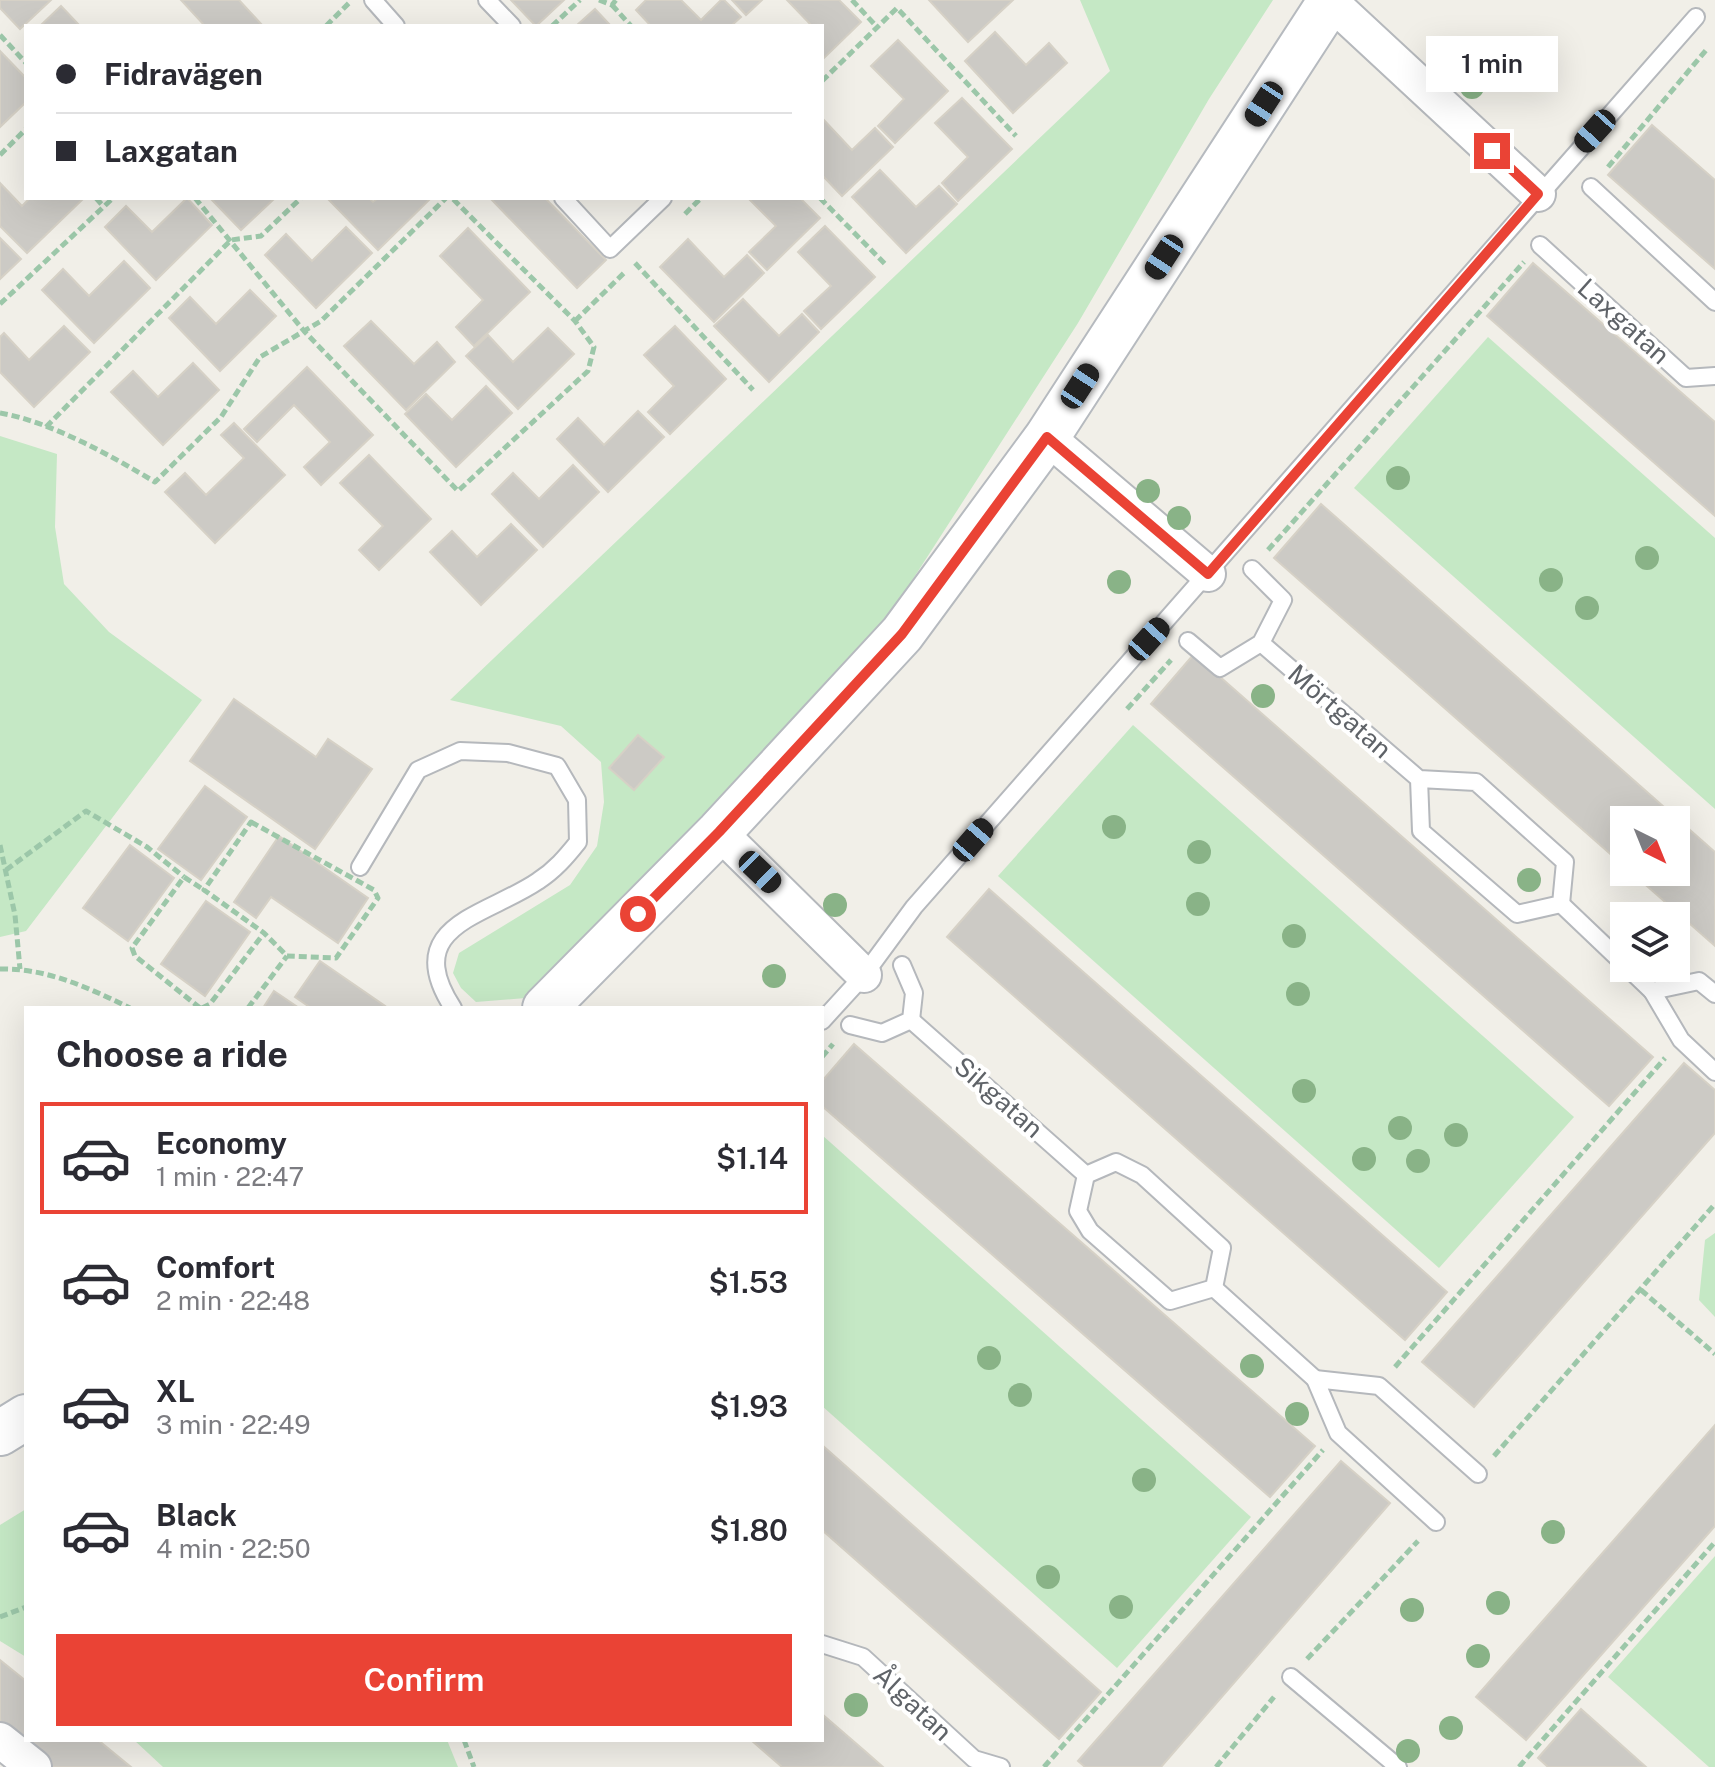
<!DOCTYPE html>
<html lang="en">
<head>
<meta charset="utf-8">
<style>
  body { margin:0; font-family:"Public Sans",sans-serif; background:#f2f2f3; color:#2b2b33; height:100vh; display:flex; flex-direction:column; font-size:30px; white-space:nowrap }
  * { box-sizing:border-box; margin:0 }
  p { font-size:26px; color:#7c7c81 }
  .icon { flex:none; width:44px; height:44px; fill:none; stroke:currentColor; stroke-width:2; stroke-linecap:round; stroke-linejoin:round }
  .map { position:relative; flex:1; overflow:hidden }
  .details { position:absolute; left:24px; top:1006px; width:800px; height:736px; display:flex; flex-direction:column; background:#fff; border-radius:0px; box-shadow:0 8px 32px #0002 }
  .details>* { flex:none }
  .banner { position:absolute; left:24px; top:24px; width:800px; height:176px; border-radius:0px; box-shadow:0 8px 32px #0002; display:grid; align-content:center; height:176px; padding:0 32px; background:#fff }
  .needle { width:52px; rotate:137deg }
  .fabs { position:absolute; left:1610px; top:806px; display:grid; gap:16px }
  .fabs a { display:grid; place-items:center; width:80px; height:80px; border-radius:0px; background:#fff; box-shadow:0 8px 32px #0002; font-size:40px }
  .end { position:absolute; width:36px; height:36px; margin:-18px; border:10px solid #ea4335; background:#fff; box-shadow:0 0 0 4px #fff }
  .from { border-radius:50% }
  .bubble { position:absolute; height:56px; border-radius:0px; background:#fff; box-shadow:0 8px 32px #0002; font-size:26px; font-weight:600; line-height:56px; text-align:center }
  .car { position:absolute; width:24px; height:48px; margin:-24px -12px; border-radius:10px; box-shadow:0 0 6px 2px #0007; background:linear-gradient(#222 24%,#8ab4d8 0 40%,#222 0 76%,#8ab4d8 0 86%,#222 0) }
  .banner b { display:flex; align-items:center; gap:28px; height:76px; font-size:30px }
  .banner b+b { border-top:2px solid #e1e1e2 }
  .banner i { width:20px; height:20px; background:#2b2b33 }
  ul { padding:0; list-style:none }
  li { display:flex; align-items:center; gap:24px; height:112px; margin:0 16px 12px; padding:0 16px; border:4px solid transparent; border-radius:0px }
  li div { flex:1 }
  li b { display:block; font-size:30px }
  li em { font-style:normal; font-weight:600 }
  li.selected { border-color:#ea4335 }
  li>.icon { width:72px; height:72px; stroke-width:1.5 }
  h2 { padding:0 32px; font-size:36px; line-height:96px }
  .action { display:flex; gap:16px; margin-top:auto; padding:16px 32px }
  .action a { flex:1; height:92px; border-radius:0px; background:#ea4335; color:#fff; font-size:32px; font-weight:600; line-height:92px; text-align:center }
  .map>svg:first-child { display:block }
</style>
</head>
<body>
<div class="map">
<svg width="1715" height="1767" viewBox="0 0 1715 1767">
  <rect width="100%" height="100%" fill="#f1efe8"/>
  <g fill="#c5e8c5">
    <path d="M1080 0H1273L1209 99 1078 323 884 624 537 997 476 1002 461 988 453 973 459 953 570 885 597 846 604 802 601 762 561 726 450 700 1110 71Z"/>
    <path d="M1488 337 1715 538V809L1354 488Z"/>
    <path d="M0 436 57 454 55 527 64 584 109 632 202 700 26 931 0 937Z"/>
    <path d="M1133 725 1574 1117 1439 1268 998 876Z"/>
    <path d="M822 1135 1251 1517 1117 1668 822 1406Z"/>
    <path d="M1715 1233V1317L1699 1300 1705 1240Z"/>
    <path d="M26 1509V1657L0 1641V1525Z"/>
    <path d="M1715 1556V1767H1709L1608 1677Z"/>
    <path d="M134 1740H447L458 1767H163Z"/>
  </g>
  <g fill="#cccac5" stroke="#d6d1c6" stroke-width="2">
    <path d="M0 0H51L20 29 0 8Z"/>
    <path d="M181 0H239L263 26H205Z"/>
    <path d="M511 0H564L536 26Z"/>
    <path d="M646 0H681L701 20 721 0H724L741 17 731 26H651L636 10Z"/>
    <path d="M732 0H762L746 15Z"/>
    <path d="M787 0H839L861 22 822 60V26H812Z"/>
    <path d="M929 0H1013L968 42Z"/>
    <path d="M61 6 80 26H40Z"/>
    <path d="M595 9 611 26H576Z"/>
    <path d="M995 32 1026 65 1049 43 1067 63 1013 113 965 61Z"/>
    <path d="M898 40 948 91 895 143 878 126 904 99 871 66Z"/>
    <path d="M0 51 26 78V102L0 127Z"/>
    <path d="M962 98 1012 149 958 201 942 183 968 157 935 123Z"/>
    <path d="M822 118 852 150 875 128 893 147 842 196 822 175Z"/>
    <path d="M1652 125 1715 180V269L1608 175Z"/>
    <path d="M880 170 916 207 939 186 957 204 906 253 852 197Z"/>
    <path d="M0 183 22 206 30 198 83 199 27 253 0 226Z"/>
    <path d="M187 198 212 225 156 280 105 227 126 206 152 232Z"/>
    <path d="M210 198H275L241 230Z"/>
    <path d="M327 198H369L373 202 378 198H431L378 250Z"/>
    <path d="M490 198H545L606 260 577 288Z"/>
    <path d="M748 198H800L820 218 767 270 749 252 776 226Z"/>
    <path d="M825 226 875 277 821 329 804 311 831 286 798 252Z"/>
    <path d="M346 227 372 253 316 308 265 255 286 234 312 261Z"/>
    <path d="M468 228 530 292 474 346 456 327 483 300 440 256Z"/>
    <path d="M0 238 21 259 0 279Z"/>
    <path d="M688 239 724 277 747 255 764 273 714 322 660 267Z"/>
    <path d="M124 261 150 288 94 343 42 290 63 269 89 296Z"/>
    <path d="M1533 263 1715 422V516L1487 316Z"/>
    <path d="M250 290 276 316 220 371 169 318 190 297 216 324Z"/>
    <path d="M743 299 779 336 802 314 819 332 769 382 714 326Z"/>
    <path d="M371 321 414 364 437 342 455 362 406 410 344 346Z"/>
    <path d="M64 326 90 352 34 407 0 372V337L4 333 29 360Z"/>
    <path d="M675 326 726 379 670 434 648 412 674 386 644 355Z"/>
    <path d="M548 328 574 354 518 409 466 356 488 335 513 362Z"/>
    <path d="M193 363 219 390 163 445 111 392 133 371 158 397Z"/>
    <path d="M307 367 373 435 321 485 304 467 330 442 294 405 257 442 244 429Z"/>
    <path d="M486 386 512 413 456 467 405 414 426 394 452 420Z"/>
    <path d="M638 411 664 437 608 492 557 439 578 418 604 445Z"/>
    <path d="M234 423 285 475 215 543 165 492 185 473 206 495 244 458 221 435Z"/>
    <path d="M369 455 431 519 379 570 359 550 383 526 340 483Z"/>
    <path d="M573 465 599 492 543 547 492 494 513 473 539 499Z"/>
    <path d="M1321 504 1715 852V946L1631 872H1676V820H1624V866L1274 558Z"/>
    <path d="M511 524 537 550 481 605 430 552 452 531 477 557Z"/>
    <path d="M1194 654 1653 1057 1609 1106 1151 704Z"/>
    <path d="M234 699 316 757 328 739 372 769 315 849 190 761Z"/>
    <path d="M638 735 664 757 634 790 609 768Z"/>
    <path d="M205 786 247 817 201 880 158 849Z"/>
    <path d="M279 836 368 898 338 943 271 897 256 918 234 902Z"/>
    <path d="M130 845 174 878 128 941 83 908Z"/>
    <path d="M989 889 1447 1292 1405 1340 947 937Z"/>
    <path d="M206 901 250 932 205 996 161 964Z"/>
    <path d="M320 961 385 1006 383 1008H311L295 997Z"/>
    <path d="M274 991 299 1008H263Z"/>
    <path d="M854 1044 1315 1446 1270 1497 822 1106V1081Z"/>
    <path d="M1684 1063 1715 1090V1133L1474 1407 1422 1362Z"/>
    <path d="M1715 1425V1526L1526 1740 1476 1697Z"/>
    <path d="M822 1445 1101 1692 1059 1739 822 1530Z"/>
    <path d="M1341 1461 1390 1503 1161 1767H1085L1078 1761Z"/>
    <path d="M0 1660 26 1681V1740H98L131 1767H50L0 1726Z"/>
    <path d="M1581 1709 1646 1767H1548L1538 1758Z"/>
    <path d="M822 1714 866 1752 883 1767H782L751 1740H822Z"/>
  </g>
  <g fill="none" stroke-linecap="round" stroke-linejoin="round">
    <defs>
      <g id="lane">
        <path d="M373 0 396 26"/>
        <path d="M487 0 512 26"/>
        <path d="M1591 187 1715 302"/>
        <path d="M563 198 610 249 663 198"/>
        <path d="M1540 245 1686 378 1715 376"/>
        <path d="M1188 641 1220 668 1261 643 1283 600 1252 569"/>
        <path d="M1261 643 1419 779 1476 782 1565 862 1561 904 1517 914 1421 831 1419 779"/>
        <path d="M360 867 418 770 460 751 508 753 557 766 577 800 578 842C566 857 555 870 538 881 487 916 399 925 453 1008"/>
        <path d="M1561 904 1624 964"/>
        <path d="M1628 968 1652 991 1699 981 1715 994"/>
        <path d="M1652 991 1681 1040 1715 1072"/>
        <path d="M911 1020 1086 1175"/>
        <path d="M822 1021 864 975 914 907 1696 17"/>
        <path d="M850 1025 882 1033 911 1020 914 993 902 965"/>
        <path d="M1116 1162 1142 1175 1222 1248 1214 1288 1170 1301 1090 1231 1078 1211 1086 1175Z"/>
        <path d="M1214 1288 1315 1379"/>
        <path d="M1436 1522 1338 1433 1315 1379 1379 1386 1478 1474"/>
        <path d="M822 1644 863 1657 974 1759 1001 1767"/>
        <path d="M1291 1677 1398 1767"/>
      </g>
      <g id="street">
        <path d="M1330 1 1538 194"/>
        <path d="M1047 437 1208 574"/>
        <path d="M719 832 864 975"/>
        <path d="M0 1740 34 1767"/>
      </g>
      <g id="secondary">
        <path d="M545 1008 719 832 902 634 1047 437 1331 0"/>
        <path d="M0 1433 26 1417"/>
      </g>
    </defs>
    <use href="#lane" stroke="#b5b8bc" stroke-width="20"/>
    <use href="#street" stroke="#b5b8bc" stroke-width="38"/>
    <use href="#secondary" stroke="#b6babf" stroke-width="48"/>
    <g stroke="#9cc7a9" stroke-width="5" stroke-dasharray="8 4" stroke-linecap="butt">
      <path d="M599 0 612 5 616 0"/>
      <path d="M852 0 877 27"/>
      <path d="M612 5 631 26"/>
      <path d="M326 26 349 3"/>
      <path d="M552 26 580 0"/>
      <path d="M0 35 26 63"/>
      <path d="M822 81 897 8 1016 136"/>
      <path d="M0 155 26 129"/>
      <path d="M1608 167 1707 49"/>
      <path d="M96 198 104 207"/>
      <path d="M195 198 304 331 458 491 588 371 594 347 575 321 452 198"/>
      <path d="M820 198 885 264"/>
      <path d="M685 214 701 198"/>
      <path d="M635 263 753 390"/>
      <path d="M0 304 113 198"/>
      <path d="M575 321 626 271"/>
      <path d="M0 413C49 421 112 456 155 482L221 417 260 357 321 321 446 198"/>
      <path d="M46 427 231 240 261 236 301 198"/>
      <path d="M1268 550 1524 262"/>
      <path d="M1127 709 1171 660"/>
      <path d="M251 822 374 890 378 898 336 958 287 956 264 933 204 890Z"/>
      <path d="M0 845 15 915 20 969"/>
      <path d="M6 870 86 811 147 847 184 877"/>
      <path d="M0 969C47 968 89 988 130 1008"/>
      <path d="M200 1008 135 956 132 948 184 877 204 890"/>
      <path d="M202 1008 210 1004 264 933"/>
      <path d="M248 1008 287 956"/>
      <path d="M822 1057 833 1044"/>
      <path d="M1641 1290 1715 1354"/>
      <path d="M1395 1367 1665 1058"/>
      <path d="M1494 1456 1715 1204"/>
      <path d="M0 1617 26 1607"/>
      <path d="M1307 1659 1418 1541"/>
      <path d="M464 1740 474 1767"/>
      <path d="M1044 1767 1323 1450"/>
      <path d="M1216 1767 1274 1697"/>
      <path d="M1519 1767 1715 1542"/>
    </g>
    <use href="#lane" stroke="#fff" stroke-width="16"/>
    <use href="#street" stroke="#fff" stroke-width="34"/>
    <use href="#secondary" stroke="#fff" stroke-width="44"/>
  </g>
  <g fill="#89b387">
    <circle cx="1472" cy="87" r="12"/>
    <circle cx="1398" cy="478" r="12"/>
    <circle cx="1148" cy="491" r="12"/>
    <circle cx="1179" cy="518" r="12"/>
    <circle cx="1647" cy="558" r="12"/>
    <circle cx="1551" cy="580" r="12"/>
    <circle cx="1119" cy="582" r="12"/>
    <circle cx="1587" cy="608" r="12"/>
    <circle cx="1263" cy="696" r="12"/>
    <circle cx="1114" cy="827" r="12"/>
    <circle cx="1199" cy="852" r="12"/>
    <circle cx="1529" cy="880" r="12"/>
    <circle cx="1198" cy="904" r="12"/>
    <circle cx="835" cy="905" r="12"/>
    <circle cx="1294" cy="936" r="12"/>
    <circle cx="774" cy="976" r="12"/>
    <circle cx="1298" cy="994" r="12"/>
    <circle cx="1304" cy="1091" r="12"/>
    <circle cx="1400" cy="1128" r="12"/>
    <circle cx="1456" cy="1135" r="12"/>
    <circle cx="1364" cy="1159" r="12"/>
    <circle cx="1418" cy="1161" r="12"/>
    <circle cx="989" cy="1358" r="12"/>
    <circle cx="1252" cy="1366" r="12"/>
    <circle cx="1020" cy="1395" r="12"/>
    <circle cx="1297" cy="1414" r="12"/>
    <circle cx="1144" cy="1480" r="12"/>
    <circle cx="1553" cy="1532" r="12"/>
    <circle cx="1048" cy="1577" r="12"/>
    <circle cx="1498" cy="1603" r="12"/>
    <circle cx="1121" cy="1607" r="12"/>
    <circle cx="1412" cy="1610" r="12"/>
    <circle cx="1478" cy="1656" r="12"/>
    <circle cx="856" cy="1705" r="12"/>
    <circle cx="1451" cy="1728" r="12"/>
    <circle cx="1408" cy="1751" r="12"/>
  </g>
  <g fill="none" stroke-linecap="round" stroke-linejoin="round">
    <path stroke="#ea4335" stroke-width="10" d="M638 914 719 832 902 634 1047 437 1208 574 1538 194 1492 151"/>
  </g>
  <g text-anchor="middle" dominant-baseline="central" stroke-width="8" stroke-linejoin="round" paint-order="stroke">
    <g font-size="26" fill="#5f6368" stroke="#fff">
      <text transform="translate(1624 321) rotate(42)">Laxgatan</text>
      <text transform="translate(1340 711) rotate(41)">Mörtgatan</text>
      <text transform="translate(999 1097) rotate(41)">Sikgatan</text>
      <text transform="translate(913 1703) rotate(43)">Ålgatan</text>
    </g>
  </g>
</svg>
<div class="fabs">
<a><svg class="needle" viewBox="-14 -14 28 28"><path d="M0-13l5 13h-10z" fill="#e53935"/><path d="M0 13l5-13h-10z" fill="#7c7c81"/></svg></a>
<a><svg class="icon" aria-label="layers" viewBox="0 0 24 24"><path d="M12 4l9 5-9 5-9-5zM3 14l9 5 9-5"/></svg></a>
</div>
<i class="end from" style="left:638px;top:914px"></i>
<i class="end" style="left:1492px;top:151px"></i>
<div class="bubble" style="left:1426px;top:36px;width:132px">1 min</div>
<i class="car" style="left:1264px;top:104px;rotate:213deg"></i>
<i class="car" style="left:1595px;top:131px;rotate:222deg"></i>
<i class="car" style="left:1164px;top:257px;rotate:213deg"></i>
<i class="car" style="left:1080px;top:386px;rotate:33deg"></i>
<i class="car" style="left:1149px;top:639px;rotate:42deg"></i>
<i class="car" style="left:973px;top:840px;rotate:41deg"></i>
<i class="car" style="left:760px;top:872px;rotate:134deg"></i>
<div class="banner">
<b><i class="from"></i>Fidravägen</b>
<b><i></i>Laxgatan</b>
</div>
<section class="details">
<h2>Choose a ride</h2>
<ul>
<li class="selected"><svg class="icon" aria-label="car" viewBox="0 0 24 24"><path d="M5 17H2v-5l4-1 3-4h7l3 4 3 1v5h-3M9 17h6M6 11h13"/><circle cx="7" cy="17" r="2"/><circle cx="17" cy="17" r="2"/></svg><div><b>Economy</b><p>1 min · 22:47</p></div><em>$1.14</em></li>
<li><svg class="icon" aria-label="car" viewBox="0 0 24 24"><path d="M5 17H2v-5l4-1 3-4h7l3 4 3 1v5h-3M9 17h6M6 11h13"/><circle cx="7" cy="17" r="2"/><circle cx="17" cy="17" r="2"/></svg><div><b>Comfort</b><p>2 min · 22:48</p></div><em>$1.53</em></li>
<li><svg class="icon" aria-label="car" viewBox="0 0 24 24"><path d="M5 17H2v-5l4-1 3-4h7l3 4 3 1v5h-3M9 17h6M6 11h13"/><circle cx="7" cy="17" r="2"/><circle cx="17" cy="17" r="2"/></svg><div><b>XL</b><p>3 min · 22:49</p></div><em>$1.93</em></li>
<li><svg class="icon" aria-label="car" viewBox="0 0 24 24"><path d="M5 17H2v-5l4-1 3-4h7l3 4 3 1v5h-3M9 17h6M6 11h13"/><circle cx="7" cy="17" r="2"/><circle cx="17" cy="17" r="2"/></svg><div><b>Black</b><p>4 min · 22:50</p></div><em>$1.80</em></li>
</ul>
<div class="action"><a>Confirm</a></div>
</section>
</div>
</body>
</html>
